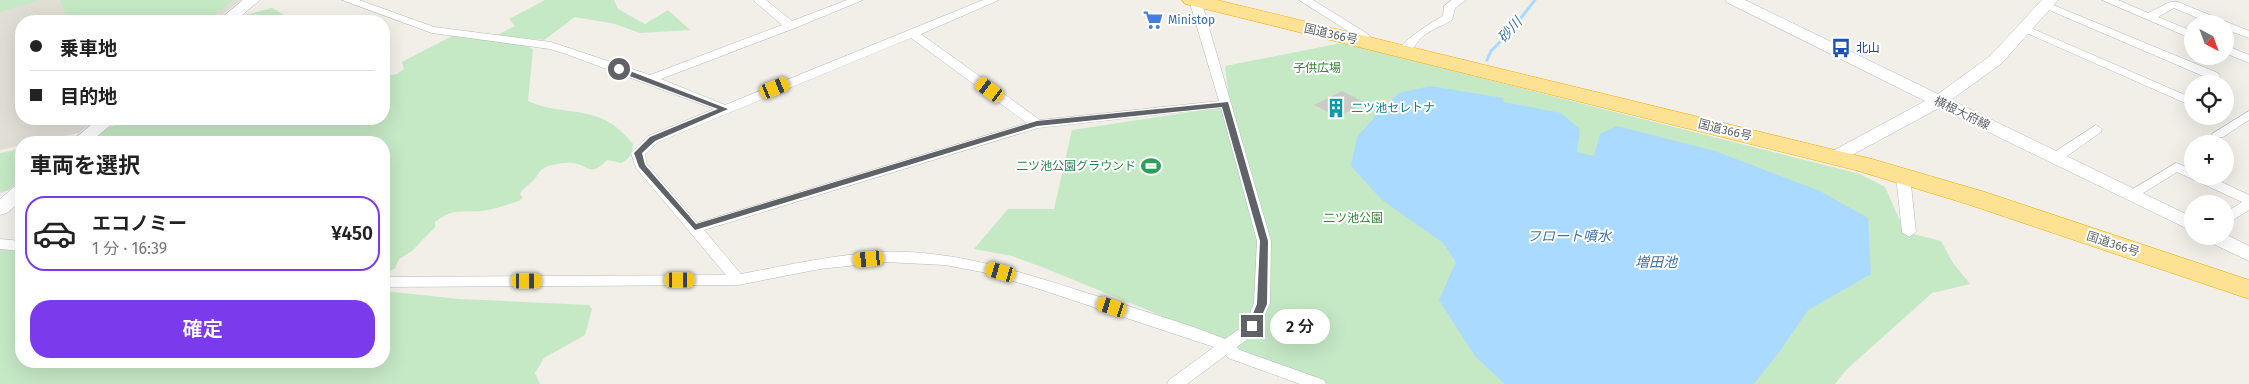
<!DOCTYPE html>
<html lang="ja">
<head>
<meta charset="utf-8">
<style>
  body { margin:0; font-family:"Fira Sans","Noto Sans JP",sans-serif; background:#f6f6f6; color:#222; height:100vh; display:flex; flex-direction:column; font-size:19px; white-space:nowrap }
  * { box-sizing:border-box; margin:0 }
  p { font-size:16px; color:#767676 }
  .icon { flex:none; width:28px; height:28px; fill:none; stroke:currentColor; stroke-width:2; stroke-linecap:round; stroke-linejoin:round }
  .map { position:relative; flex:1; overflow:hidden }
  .sheet { position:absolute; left:15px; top:136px; width:375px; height:232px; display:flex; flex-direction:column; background:#fff; border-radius:20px; box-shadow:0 5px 20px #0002 }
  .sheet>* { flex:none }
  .top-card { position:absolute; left:15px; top:15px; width:375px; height:110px; border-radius:20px; box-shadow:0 5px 20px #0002; display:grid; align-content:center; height:110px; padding:0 15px; background:#fff }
  .needle { width:32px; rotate:139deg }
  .tools { position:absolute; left:2184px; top:15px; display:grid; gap:10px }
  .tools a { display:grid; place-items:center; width:50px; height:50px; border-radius:50%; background:#fff; box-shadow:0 5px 20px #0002; font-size:25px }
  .end { position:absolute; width:22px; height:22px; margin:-11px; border:6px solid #5f6368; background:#fff; box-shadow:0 0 0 2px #fff }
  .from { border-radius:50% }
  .bubble { position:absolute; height:35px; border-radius:18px; background:#fff; box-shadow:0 5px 20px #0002; font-size:16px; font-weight:600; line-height:35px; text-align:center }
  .car { position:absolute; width:15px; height:30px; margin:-15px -8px; border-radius:6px; box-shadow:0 0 4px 1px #0007; background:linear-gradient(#f5c518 24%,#345 0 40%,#f5c518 0 76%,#345 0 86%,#f5c518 0) }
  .top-card b { display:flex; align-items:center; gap:18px; height:48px; font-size:19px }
  .top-card b+b { border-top:1px solid #e0e0e0 }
  .top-card i { width:12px; height:12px; background:#222 }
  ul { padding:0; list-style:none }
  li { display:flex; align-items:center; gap:15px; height:75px; margin:0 10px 8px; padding:0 5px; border:2px solid #e0e0e0; border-radius:20px }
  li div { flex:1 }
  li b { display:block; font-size:19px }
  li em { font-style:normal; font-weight:600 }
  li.current { border-color:#7c3aed }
  li>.icon { width:45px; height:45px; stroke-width:1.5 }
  h2 { padding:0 15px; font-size:22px; line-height:60px }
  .action { display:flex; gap:10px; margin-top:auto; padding:10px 15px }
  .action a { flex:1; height:58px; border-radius:20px; background:#7c3aed; color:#fff; font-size:20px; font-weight:600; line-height:58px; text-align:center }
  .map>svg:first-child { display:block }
</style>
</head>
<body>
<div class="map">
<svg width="2249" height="384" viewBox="0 0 2249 384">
  <rect width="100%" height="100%" fill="#f1efe8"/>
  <path fill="#e1ded6" d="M0 0H241L215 21H21V119H96L79 133 33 142H21V145L0 150Z"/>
  <g fill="#c5e8c5">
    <path d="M0 0H36L37 1 0 12Z"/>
    <path d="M60 0H233L207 21H68Z"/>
    <path d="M545 0H614L618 9 645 24 668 10 690 30 640 33 615 24 575 17 544 40 497 35 515 26 509 19Z"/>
    <path d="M272 8 295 21H240L245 15Z"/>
    <path d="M452 36 523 45 533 49 528 101C570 119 599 101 633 144 632 155 630 158 621 163L607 160C589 178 590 165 572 163 563 162 547 165 541 170 538 173 537 177 534 180 529 185 524 187 520 194L523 198 519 201C509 204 498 208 488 210 465 214 455 206 435 222V227L412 251 399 259 395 268 384 275V142H90L109 127 138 119H384V76L397 74 404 69 402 62Z"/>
    <path d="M1342 43 1860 174 1885 187 1905 232 1941 241 1953 263 1970 284 1932 293 1846 370 1835 384H1318L1237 357 1238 344 1216 338 1042 267 1012 256 974 249 1008 209H1054L1072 130 1230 106 1225 66Z"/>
    <path d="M21 149V180L9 190 0 193V153Z"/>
    <path d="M0 249 21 251V362H384V291L459 299 589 305 592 309 585 335 544 358 535 373 540 384H0Z"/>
  </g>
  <path fill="#aadaff" d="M1430 86 1503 98 1504 102 1561 113 1580 129 1577 152 1594 156 1600 134 1617 126 1715 151 1820 191 1868 218 1871 274 1808 310 1780 351 1754 384H1505L1475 356 1439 300 1456 262 1443 243 1382 200 1351 166 1357 137 1381 110 1399 93Z"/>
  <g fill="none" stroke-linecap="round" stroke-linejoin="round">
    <path stroke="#aadaff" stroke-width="3" d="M1487 60 1491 51 1510 32 1535 0"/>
  </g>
  <path fill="#cccac5" d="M1342 91 1364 102 1344 114 1340 111 1334 115 1314 105Z"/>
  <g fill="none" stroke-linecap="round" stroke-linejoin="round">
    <defs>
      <g id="street">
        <path d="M342 0H359L434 27 551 42 650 75 782 25 753 0H766L792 21 847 0H863L795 28 661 79 725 105 983 0H999L921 34 1040 120 1219 101 1189 0H1201L1271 241 1270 303 1258 331 1237 347 1240 350 1324 380 1326 384H1300L1228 358 1226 355 1187 384H1167L1169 380 1214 347 1033 287 982 272 945 265 885 262 820 269 738 285 384 287V277L726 275 636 168 631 153 648 136 714 109 566 54 550 49 432 33ZM911 38 1027 123 697 223 647 164 645 154 658 142ZM1221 108 1257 241 1254 303 1246 324 1225 339C1186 323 1146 312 1106 299 1034 277 960 249 884 252 836 254 789 265 741 274L704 230 1038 128Z"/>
        <path d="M1299 0H1313L1368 34 1373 43 1371 45H1363L1359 38Z"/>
        <path d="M1452 0H1466L1455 8 1452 20C1443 26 1427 31 1420 39 1413 47 1411 57 1398 54L1396 51C1410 36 1424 27 1443 16L1444 6Z"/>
        <path d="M2102 0H2118L2148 13 2170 2H2178L2249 31V38L2225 29V24H2212L2174 8 2158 17 2192 31V38L2188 37Z"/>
        <path d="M2046 2 2218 73 2220 76 2218 79H2210L2042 7V3Z"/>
        <path d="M2026 26 2192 98V106L2022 31V27Z"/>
        <path d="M2225 45 2249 55V63L2225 53Z"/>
        <path d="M2249 111V120L2223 137H2213L2212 134Z"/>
        <path d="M2096 125 2102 129 2101 132 2060 161H2050L2048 158 2050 155Z"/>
        <path d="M2176 163 2192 169V176H2209L2249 195V210L2225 225V213L2242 202 2177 172 2135 198 2130 199 2123 195Z"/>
        <path d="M1903 172 1910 176 1916 232 1909 237 1902 232 1896 176Z"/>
        <path d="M0 239 21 241V251L0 249Z"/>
      </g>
      <g id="secondary">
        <path d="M243 0H260L235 21H218Z"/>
        <path d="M1725 0H1745L1938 94 1990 56 2042 0H2058L2002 63 1951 100 2192 217V231L1939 108 1841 161H1829L1826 157 1829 153 1925 101 1728 3Z"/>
        <path d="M98 119H118L90 142H71Z"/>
        <path d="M21 185V201L7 213 0 215V199L14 187Z"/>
        <path d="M2225 234 2249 246V261L2207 241 2204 236H2225Z"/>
      </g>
      <path id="highway" d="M1182 0H1217L1872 159 1985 192 2249 280V299L1967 204 1855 170 1185 4Z"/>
    </defs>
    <use href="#street" stroke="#b5b8bc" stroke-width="1"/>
    <use href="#secondary" stroke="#b6babf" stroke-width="1"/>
    <use href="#highway" stroke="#f9ab00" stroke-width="1"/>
    <use href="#street" fill="#fff" fill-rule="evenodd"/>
    <use href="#secondary" fill="#fff" fill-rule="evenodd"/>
    <use href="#highway" fill="#fde293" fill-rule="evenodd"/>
  </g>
  <path fill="#5f6368" d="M616 68H622L728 109 655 141 642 153 645 165 696 224 1037 121 1228 102 1268 241 1267 304 1256 329H1249L1248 326 1257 304 1260 241 1222 107 1037 126 695 230 639 167 634 153 650 137 718 109 616 71Z"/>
  <defs>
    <symbol id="supermarket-bare" viewBox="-9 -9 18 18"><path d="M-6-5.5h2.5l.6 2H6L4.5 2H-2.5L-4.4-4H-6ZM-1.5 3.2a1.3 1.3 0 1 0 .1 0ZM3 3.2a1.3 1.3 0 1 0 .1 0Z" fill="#3f7fe0" stroke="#fff" stroke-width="2.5" paint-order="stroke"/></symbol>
    <symbol id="bus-bare" viewBox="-9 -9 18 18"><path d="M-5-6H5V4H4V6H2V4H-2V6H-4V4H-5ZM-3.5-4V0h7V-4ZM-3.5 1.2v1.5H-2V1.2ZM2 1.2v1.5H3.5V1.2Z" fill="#1a4fb4" stroke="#fff" stroke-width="2.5" paint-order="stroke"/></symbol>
    <symbol id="building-bare" viewBox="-9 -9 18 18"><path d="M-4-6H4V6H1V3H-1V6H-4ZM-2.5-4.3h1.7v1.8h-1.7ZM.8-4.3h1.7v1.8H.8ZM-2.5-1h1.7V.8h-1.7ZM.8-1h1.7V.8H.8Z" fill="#0f9aa8" stroke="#fff" stroke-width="2.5" paint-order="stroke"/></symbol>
    <symbol id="stadium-bare" viewBox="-9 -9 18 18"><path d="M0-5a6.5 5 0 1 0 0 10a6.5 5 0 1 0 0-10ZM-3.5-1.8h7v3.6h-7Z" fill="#2e9e5b" stroke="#fff" stroke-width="2.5" paint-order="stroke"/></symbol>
  </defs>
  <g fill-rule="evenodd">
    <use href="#supermarket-bare" x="1139" y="6" width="28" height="28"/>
    <use href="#bus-bare" x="1827" y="34" width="28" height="28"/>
    <use href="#building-bare" x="1322" y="94" width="28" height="28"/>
    <use href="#stadium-bare" x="1137" y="152" width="28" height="28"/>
  </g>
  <g text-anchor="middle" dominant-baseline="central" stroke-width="4" stroke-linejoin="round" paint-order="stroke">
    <g font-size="12" fill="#366cbe" stroke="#fff" text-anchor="start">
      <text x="1168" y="20">Ministop</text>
    </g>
    <g font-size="12" fill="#5f6368" stroke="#fff">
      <text transform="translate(1331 34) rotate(13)">国道366号</text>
      <text transform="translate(1962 113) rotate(26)">横根大府線</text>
      <text transform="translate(1725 130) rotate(14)">国道366号</text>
      <text transform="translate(2113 244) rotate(18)">国道366号</text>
    </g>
    <g font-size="12" fill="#164399" stroke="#fff" text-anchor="start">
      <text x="1856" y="48">北山</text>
    </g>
    <g font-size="12" fill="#348238" stroke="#fff">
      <text x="1317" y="68">子供広場</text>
      <text x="1353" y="218">二ツ池公園</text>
    </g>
    <g font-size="12" fill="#0d838f" stroke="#fff" text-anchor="start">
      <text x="1351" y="108">二ツ池セレトナ</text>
    </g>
    <g font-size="12" fill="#27864d" stroke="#fff" text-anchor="end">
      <text x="1136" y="166">二ツ池公園グラウンド</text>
    </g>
    <g font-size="14" font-style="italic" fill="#4174aa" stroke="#fff">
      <text transform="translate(1510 30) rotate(-48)">砂川</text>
      <text x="1569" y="236">フロート噴水</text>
      <text x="1656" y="262">増田池</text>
    </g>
  </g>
</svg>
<div class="tools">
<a><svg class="needle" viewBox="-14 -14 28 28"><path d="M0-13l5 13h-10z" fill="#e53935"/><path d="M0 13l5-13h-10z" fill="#767676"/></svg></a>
<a><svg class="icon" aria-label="locate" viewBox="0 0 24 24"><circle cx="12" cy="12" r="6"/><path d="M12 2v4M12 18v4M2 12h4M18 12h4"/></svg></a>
<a>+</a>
<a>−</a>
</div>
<i class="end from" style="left:619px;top:69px"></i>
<i class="end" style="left:1252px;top:326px"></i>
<div class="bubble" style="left:1270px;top:309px;width:60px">2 分</div>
<i class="car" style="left:775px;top:88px;rotate:68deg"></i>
<i class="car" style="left:990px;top:90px;rotate:306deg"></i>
<i class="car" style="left:869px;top:259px;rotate:264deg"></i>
<i class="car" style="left:1001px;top:272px;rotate:286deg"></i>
<i class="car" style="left:680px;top:280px;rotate:90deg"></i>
<i class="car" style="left:527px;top:281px;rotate:90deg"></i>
<i class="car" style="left:1112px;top:307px;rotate:288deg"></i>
<div class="top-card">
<b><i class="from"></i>乗車地</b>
<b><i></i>目的地</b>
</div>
<section class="sheet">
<h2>車両を選択</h2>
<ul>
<li class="current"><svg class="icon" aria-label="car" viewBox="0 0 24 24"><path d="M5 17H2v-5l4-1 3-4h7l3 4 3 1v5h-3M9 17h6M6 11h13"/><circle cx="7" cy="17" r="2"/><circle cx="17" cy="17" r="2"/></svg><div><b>エコノミー</b><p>1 分 · 16:39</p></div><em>¥450</em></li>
</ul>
<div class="action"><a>確定</a></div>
</section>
</div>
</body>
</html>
